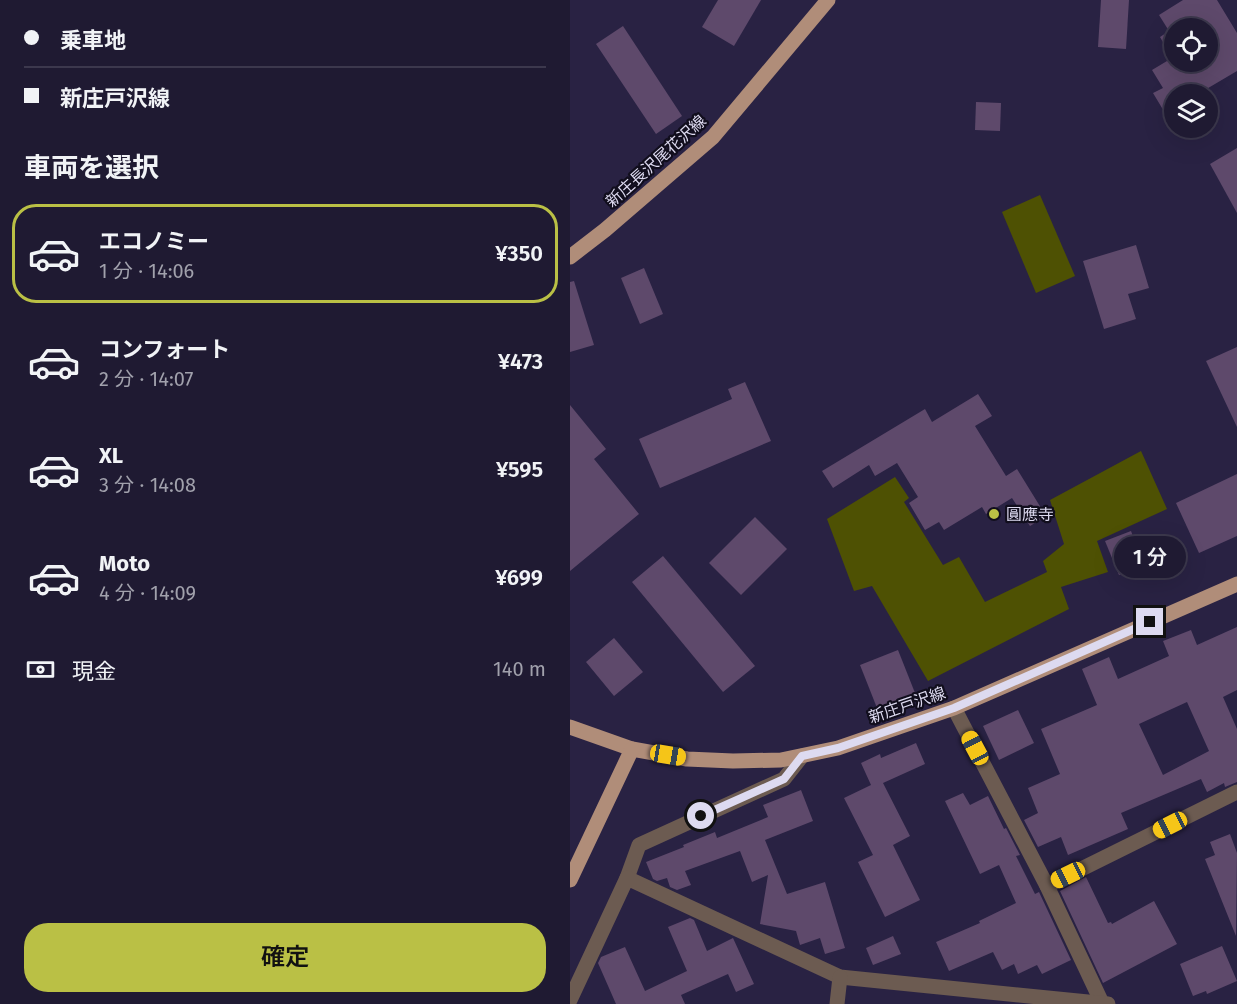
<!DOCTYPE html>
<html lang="ja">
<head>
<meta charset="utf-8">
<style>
  body { margin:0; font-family:"Fira Sans","Noto Sans JP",sans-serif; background:#2c273e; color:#f1f3f6; height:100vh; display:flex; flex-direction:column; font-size:22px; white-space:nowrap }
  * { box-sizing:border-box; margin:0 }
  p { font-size:20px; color:#a1a1ac }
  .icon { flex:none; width:33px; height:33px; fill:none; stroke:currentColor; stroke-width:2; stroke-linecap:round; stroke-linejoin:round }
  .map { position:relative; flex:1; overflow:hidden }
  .drawer { display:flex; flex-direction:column; background:#1f1a32; width:570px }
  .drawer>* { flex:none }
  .guide { display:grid; align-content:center; height:132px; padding:0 24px; background:#1f1a32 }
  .controls { position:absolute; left:594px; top:18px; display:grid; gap:12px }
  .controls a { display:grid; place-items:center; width:54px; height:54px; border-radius:50%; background:#1f1a32; box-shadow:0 6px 24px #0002,0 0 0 2px #3c384d; font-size:30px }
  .end { position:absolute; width:27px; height:27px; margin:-14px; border:8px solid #dddaf0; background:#111; box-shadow:0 0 0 3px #111 }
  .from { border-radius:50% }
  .bubble { position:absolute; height:42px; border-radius:21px; background:#1f1a32; box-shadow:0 6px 24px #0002,0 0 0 2px #3c384d; font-size:20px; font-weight:600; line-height:42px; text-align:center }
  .car { position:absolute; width:18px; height:36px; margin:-18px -9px; border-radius:8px; box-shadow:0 0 4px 2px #0007; background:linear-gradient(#f5c518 24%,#345 0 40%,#f5c518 0 76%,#345 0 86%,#f5c518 0) }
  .guide b { display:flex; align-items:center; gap:21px; height:57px; font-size:22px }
  .guide b+b { border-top:2px solid #3c384d }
  .guide i { width:15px; height:15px; background:#f1f3f6 }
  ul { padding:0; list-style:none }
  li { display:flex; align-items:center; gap:18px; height:99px; margin:0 12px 9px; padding:0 12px; border:3px solid transparent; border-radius:24px }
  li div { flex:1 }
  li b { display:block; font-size:22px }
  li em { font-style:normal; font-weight:600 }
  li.selected { border-color:#bac045 }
  li>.icon { width:54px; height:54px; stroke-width:1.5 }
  h2 { padding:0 24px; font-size:27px; line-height:72px }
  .pay { display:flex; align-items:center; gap:15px; height:66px; padding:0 24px; font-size:22px }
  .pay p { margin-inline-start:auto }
  .cta { display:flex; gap:12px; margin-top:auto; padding:12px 24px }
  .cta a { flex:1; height:69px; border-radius:24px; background:#bac045; color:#111; font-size:24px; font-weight:600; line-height:69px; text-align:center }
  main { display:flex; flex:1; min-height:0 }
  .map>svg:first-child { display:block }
</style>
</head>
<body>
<main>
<section class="drawer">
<div class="guide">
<b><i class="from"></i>乗車地</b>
<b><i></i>新庄戸沢線</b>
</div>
<h2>車両を選択</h2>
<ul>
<li class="selected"><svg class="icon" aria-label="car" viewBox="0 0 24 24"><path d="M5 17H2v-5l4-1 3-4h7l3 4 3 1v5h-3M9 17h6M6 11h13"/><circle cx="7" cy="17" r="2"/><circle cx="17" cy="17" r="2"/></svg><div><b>エコノミー</b><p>1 分 · 14:06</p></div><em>¥350</em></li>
<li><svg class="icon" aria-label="car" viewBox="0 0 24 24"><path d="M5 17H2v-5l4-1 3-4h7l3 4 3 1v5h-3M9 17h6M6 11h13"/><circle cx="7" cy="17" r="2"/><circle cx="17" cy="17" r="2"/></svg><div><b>コンフォート</b><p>2 分 · 14:07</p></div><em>¥473</em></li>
<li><svg class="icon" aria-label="car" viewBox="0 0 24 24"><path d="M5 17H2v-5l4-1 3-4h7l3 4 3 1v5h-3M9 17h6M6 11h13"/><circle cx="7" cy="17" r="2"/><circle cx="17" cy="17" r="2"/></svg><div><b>XL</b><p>3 分 · 14:08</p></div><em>¥595</em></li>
<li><svg class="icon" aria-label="car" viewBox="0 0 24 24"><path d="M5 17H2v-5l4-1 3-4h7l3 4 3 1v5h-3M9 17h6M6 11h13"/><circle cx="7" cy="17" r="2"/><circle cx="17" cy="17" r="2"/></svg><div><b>Moto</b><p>4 分 · 14:09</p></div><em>¥699</em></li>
</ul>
<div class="pay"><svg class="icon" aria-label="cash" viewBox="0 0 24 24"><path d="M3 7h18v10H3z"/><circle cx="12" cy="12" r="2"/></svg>現金<p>140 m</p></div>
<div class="cta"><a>確定</a></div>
</section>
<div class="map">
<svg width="667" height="1004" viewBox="0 0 667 1004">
  <rect width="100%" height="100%" fill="#292243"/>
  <g fill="#4e5103">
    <path d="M470 195 505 276 466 293 432 212Z"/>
    <path d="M571 451 597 509 527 541 538 572 491 587 499 609 358 681 302 586 284 591 257 519 325 477 339 498 334 502 373 565 389 557 415 602 477 572 473 561 494 544 480 500Z"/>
  </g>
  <g fill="#5e496b" fill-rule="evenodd">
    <path d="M148 0H191L164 46 132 27Z"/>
    <path d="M531 0H559L556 49 528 47Z"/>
    <path d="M613 0H647L667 33V71L628 94H604V128L583 93 593 88 582 70 602 58 590 37 599 31 589 15ZM604 28H638V62H604Z"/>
    <path d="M53 26 112 116 86 134 26 44Z"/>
    <path d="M406 102 431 103 430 131 405 130Z"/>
    <path d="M667 148V213L640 164Z"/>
    <path d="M566 245 579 288 558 294 566 319 534 329 513 261Z"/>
    <path d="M74 268 93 314 70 324 51 278Z"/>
    <path d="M4 281 24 345 0 352V282Z"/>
    <path d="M667 347V427L636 361Z"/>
    <path d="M175 382 201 441 90 488 69 439 162 399 158 389Z"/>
    <path d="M408 394 422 416 405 426 436 476 447 469 476 516 460 526 442 498 416 514 412 507 374 530 369 522 355 530 339 503 348 497 327 463 305 476 299 465 263 488 252 471 355 409 362 422Z"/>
    <path d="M0 405 36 449 24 459 69 514 0 571Z"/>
    <path d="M667 474V536L629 553 606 503Z"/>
    <path d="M185 517 217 549 171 595 139 563Z"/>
    <path d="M561 531 574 565 549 575 535 541Z"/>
    <path d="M606 546 614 565 592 575 583 557Z"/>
    <path d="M93 556 185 666 153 692 62 582Z"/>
    <path d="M667 627V690L653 697 667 729V782L655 787 654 783 637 792 631 779 551 813 558 829 498 855 491 837 468 847 454 820 468 813 458 788 490 774 471 729 527 705 512 669 539 657 548 679 599 656 593 641 621 630 627 645ZM617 702 639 751 593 775 569 724Z"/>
    <path d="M44 638 73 672 44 696 16 662Z"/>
    <path d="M328 650 347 698 309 713 290 665Z"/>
    <path d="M448 710 464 743 429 760 413 726Z"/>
    <path d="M346 743 355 764 313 783 340 836 323 845 350 900 315 917 288 862 303 855 274 798 301 785 291 763 310 754 311 758Z"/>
    <path d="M231 790 243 821 195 840 217 894 255 882 275 948 255 954 250 938 230 945 226 931 190 924 198 875 182 882 170 851 115 871 121 885 107 890 100 887 97 878 87 881 83 879 76 862 114 847 113 845 145 832 147 838 198 817 193 805Z"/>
    <path d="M393 793 400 805 418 796 434 829 436 828 450 855 446 856 465 894 469 892 501 960 472 974 467 965 448 974 444 964 432 970 423 952 379 971 366 942 410 923 409 921 446 903 429 865 410 874 375 801Z"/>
    <path d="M660 834 667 853 666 936 635 859 645 855 640 842Z"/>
    <path d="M516 877 538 923 541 922 542 924 584 901 607 944 533 983 490 891Z"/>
    <path d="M120 918 124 920 137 951 163 938 184 984 166 992 158 974 111 995 115 1004H46L28 963 31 957 55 947 75 991 117 971 98 927Z"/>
    <path d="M323 936 331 954 303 965 296 948Z"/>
    <path d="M652 946 667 981 637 994 636 991 623 996 610 964Z"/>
  </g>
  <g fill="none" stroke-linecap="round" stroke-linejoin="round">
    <g stroke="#6c5b51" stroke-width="15">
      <path d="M384 708 477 886 532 1003"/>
      <path d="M57 878 69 845 214 779 232 756"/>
      <path d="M477 886 667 792"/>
      <path d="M0 1000 57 878 270 977 538 1004"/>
      <path d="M267 1004 270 977"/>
    </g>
    <g stroke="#b08d79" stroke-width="15">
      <path d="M0 257 35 230 143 137 258 0"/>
      <path d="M0 727 62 749 117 759 163 761 211 760 268 748 384 708 667 584"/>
      <path d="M0 880 62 749"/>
    </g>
  </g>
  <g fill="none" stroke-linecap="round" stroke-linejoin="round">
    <path stroke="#dddaf0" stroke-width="8" d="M131 816 214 779 232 756 268 748 384 708 580 622"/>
  </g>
  <circle fill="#bac045" stroke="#110e1d" stroke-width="2" cx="424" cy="514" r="6"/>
  <g text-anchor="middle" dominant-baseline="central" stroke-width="4.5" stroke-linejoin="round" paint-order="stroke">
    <g font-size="16" fill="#dddaf0" stroke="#110e1d">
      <text transform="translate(86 161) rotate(-42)">新庄長沢尾花沢線</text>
      <text transform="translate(337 705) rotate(-19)">新庄戸沢線</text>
    </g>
    <g font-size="16" fill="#dddaf0" stroke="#110e1d" text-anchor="start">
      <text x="436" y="514">圓應寺</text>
    </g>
  </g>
</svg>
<div class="controls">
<a><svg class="icon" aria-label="locate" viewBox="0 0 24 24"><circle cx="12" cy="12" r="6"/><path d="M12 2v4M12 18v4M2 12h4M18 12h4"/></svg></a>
<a><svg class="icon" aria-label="layers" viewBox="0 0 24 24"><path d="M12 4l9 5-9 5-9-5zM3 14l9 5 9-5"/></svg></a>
</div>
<i class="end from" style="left:131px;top:816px"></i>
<i class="end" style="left:580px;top:622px"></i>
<div class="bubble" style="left:544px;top:536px;width:72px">1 分</div>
<i class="car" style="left:405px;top:748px;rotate:332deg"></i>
<i class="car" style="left:98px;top:755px;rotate:100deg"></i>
<i class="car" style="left:600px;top:825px;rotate:243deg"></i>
<i class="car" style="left:498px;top:875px;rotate:244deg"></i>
</div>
</main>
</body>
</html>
